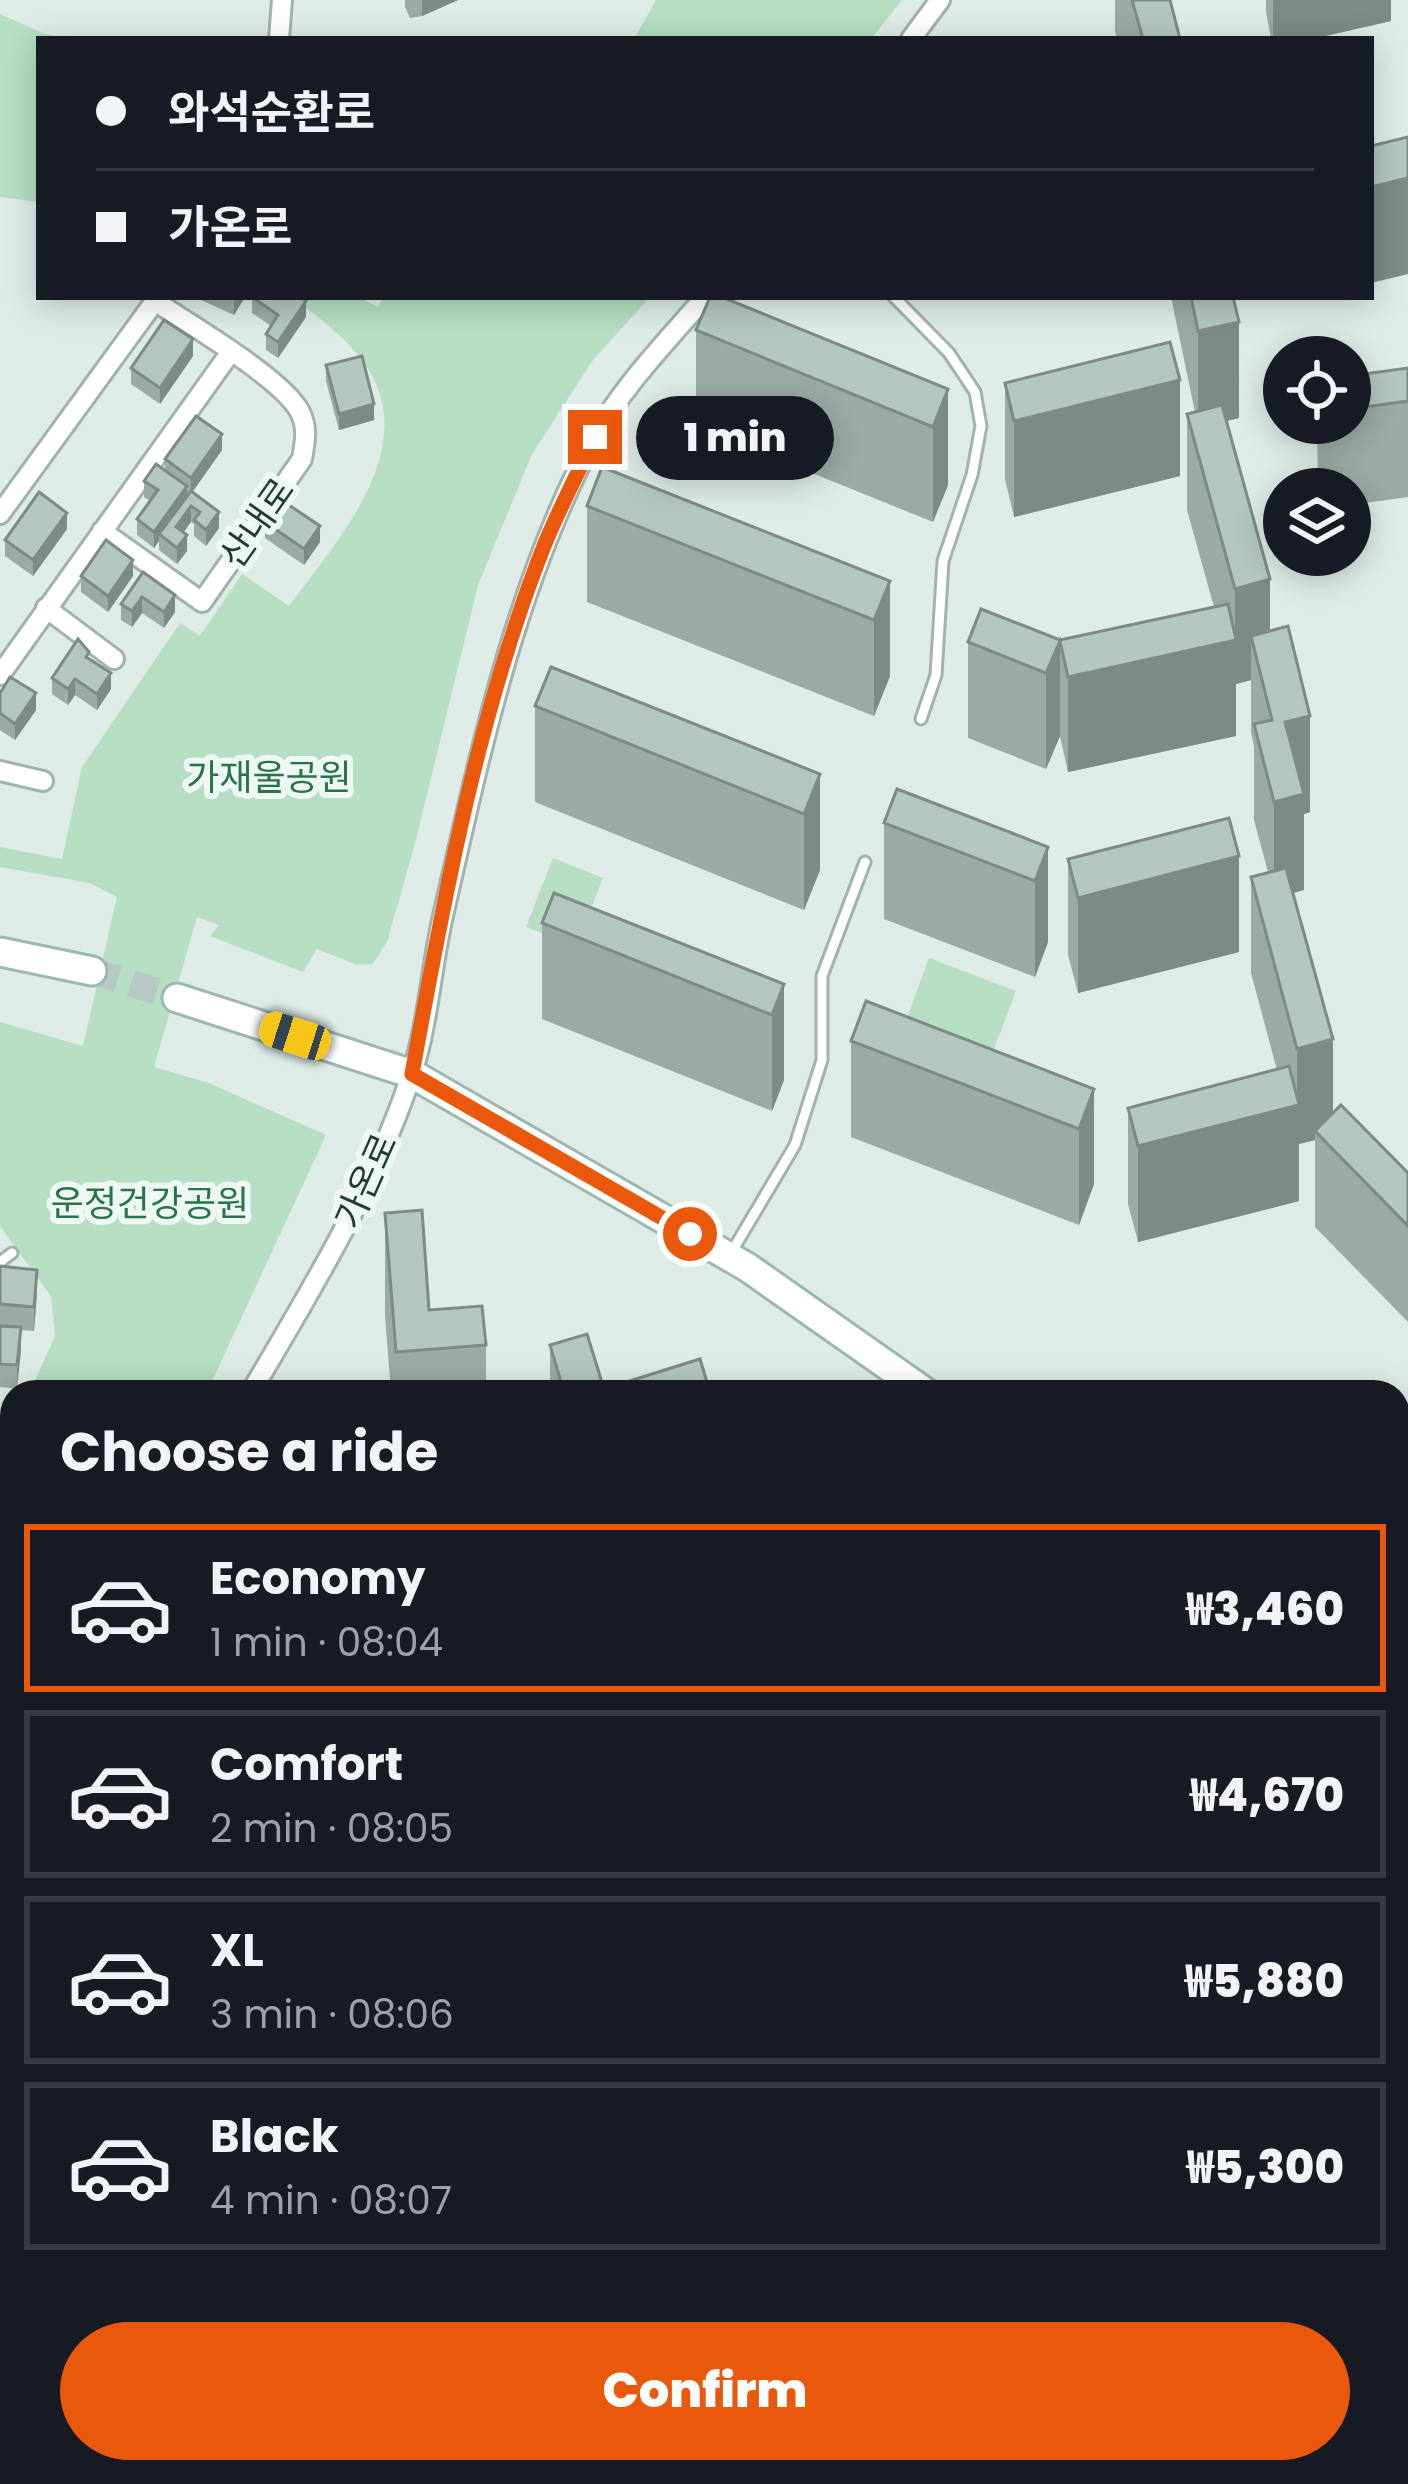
<!DOCTYPE html>
<html lang="en">
<head>
<meta charset="utf-8">
<style>
  body { margin:0; font-family:Poppins,"Noto Sans KR",sans-serif; background:#20242c; color:#f1f3f6; height:100vh; display:flex; flex-direction:column; font-size:45px; white-space:nowrap }
  * { box-sizing:border-box; margin:0 }
  p { font-size:39px; color:#9ea1a6 }
  .icon { flex:none; width:66px; height:66px; fill:none; stroke:currentColor; stroke-width:2; stroke-linecap:round; stroke-linejoin:round }
  .map { position:relative; flex:1; overflow:hidden }
  .drawer { position:absolute; left:0px; top:1380px; width:1410px; height:1104px; display:flex; flex-direction:column; background:#171b24; border-radius:36px 36px 0 0; box-shadow:0 6px 30px #0003 }
  .drawer>* { flex:none }
  .hud { position:absolute; left:36px; top:36px; width:1338px; height:264px; border-radius:0px; box-shadow:0 6px 30px #0003; display:grid; align-content:center; height:264px; padding:0 60px; background:#171b24 }
  .controls { position:absolute; left:1263px; top:336px; display:grid; gap:24px }
  .controls a { display:grid; place-items:center; width:108px; height:108px; border-radius:50%; background:#171b24; box-shadow:0 6px 30px #0003; font-size:60px }
  .end { position:absolute; width:54px; height:54px; margin:-27px; border:15px solid #ea580c; background:#fff; box-shadow:0 0 0 6px #fff }
  .from { border-radius:50% }
  .bubble { position:absolute; height:84px; border-radius:42px; background:#171b24; box-shadow:0 6px 30px #0003; font-size:39px; font-weight:800; line-height:84px; text-align:center }
  .car { position:absolute; width:36px; height:72px; margin:-36px -18px; border-radius:15px; box-shadow:0 0 9px 3px #0007; background:linear-gradient(#f5c518 24%,#345 0 40%,#f5c518 0 76%,#345 0 86%,#f5c518 0) }
  .hud b { display:flex; align-items:center; gap:42px; height:114px; font-size:45px }
  .hud b+b { border-top:3px solid #363941 }
  .hud i { width:30px; height:30px; background:#f1f3f6 }
  ul { padding:0; list-style:none }
  li { display:flex; align-items:center; gap:36px; height:168px; margin:0 24px 18px; padding:0 36px; border:6px solid #363941; border-radius:0px }
  li div { flex:1 }
  li b { display:block; font-size:45px }
  li em { font-style:normal; font-weight:800 }
  li.selected { border-color:#ea580c }
  li>.icon { width:108px; height:108px; stroke-width:1.5 }
  h2 { padding:0 60px; font-size:54px; line-height:144px }
  .cta { display:flex; gap:24px; margin-top:auto; padding:24px 60px }
  .cta a { flex:1; height:138px; border-radius:72px; background:#ea580c; color:#fff; font-size:48px; font-weight:800; line-height:138px; text-align:center }
  .map>svg:first-child { display:block }
</style>
</head>
<body>
<div class="map">
<svg width="1408" height="2484" viewBox="0 0 1408 2484">
  <rect width="100%" height="100%" fill="#deebe6"/>
  <g fill="#b5dec2">
    <path d="M656 0H902L871 39H634Z"/>
    <path d="M0 14 45 34 70 39H39V202L0 197Z"/>
    <path d="M292 297H358L378 307 384 297H650L593 360 532 454 478 585 416 840 387 942 373 964 357 965 317 949 303 972 210 936 219 925 197 917 154 1067 209 1083 326 1135 207 1392H30L55 1336 51 1296 0 1226V1022L83 1046 117 897 90 883 0 867V847L62 859 82 767 180 623 200 636 242 574 289 606C338 539 427 444 361 359 342 334 317 316 292 297Z"/>
    <path d="M553 858 603 878 576 946 526 927Z"/>
    <path d="M929 958 1016 991 992 1054 906 1021Z"/>
    <path d="M12 1405V1704L0 1721V1415Z"/>
  </g>
  <g fill="none" stroke-linecap="round" stroke-linejoin="round">
    <path stroke="#b8c8c3" stroke-width="27" stroke-dasharray="27 14" stroke-linecap="butt" d="M92 971 177 998"/>
    <defs>
      <g id="lane">
        <path d="M894 297 949 353 975 392 981 426 972 475 943 561 936 675 921 719"/>
        <path d="M731 1253 795 1145 822 1060V976L865 862"/>
        <path d="M0 1262 12 1253"/>
        <path d="M1398 2164 1408 2158"/>
        <path d="M1340 2472 1344 2484"/>
        <path d="M112 2484 126 2472"/>
        <path d="M753 2484 770 2472"/>
      </g>
      <g id="street">
        <path d="M279 39 282 0"/>
        <path d="M911 39 940 0"/>
        <path d="M0 514 158 297"/>
        <path d="M102 531 202 602 302 459C305 442 308 428 300 412 282 378 190 325 155 301"/>
        <path d="M46 608 114 659"/>
        <path d="M0 675 230 353"/>
        <path d="M0 771 43 781"/>
        <path d="M251 1392C311 1290 373 1189 411 1076 428 1026 431 968 443 916 480 754 514 588 593 440 621 388 667 341 705 297"/>
        <path d="M1398 1607 1408 1599"/>
        <path d="M0 1818 12 1796"/>
        <path d="M0 2463 11 2484"/>
      </g>
      <g id="secondary">
        <path d="M0 952 92 971"/>
        <path d="M177 998 412 1074 747 1267 925 1392"/>
        <path d="M1398 1833 1408 1845"/>
      </g>
    </defs>
    <use href="#lane" stroke="#a1b3ae" stroke-width="15"/>
    <use href="#street" stroke="#a1b3ae" stroke-width="24"/>
    <use href="#secondary" stroke="#9cb8af" stroke-width="33"/>
    <use href="#lane" stroke="#fff" stroke-width="9"/>
    <use href="#street" stroke="#fff" stroke-width="18"/>
    <use href="#secondary" stroke="#fff" stroke-width="27"/>
  </g>
  <g fill="#9aaaa4">
    <path d="M405 0H458L422 16 410 18 405 7Z"/>
    <path d="M1115 0H1170L1180 39H1117L1115 31Z"/>
    <path d="M1266 0H1391V21L1312 39H1271L1266 12Z"/>
    <path d="M199 297H245L234 315 201 300Z"/>
    <path d="M252 297 306 317 278 358 266 350V334L271 326 252 313Z"/>
    <path d="M1171 297H1233L1239 418 1227 421 1270 631 1310 812 1304 814V890L1293 893 1333 1113 1408 1173V1322L1315 1227V1140L1299 1144V1201L1138 1242 1128 1204V1108L1277 1070 1251 973V877L1268 872 1254 820V746L1251 732V680L1236 684V736L1068 772 1060 736 1046 769 968 738V642L1060 640 1214 607 1187 510V414L1195 412Z"/>
    <path d="M696 330 948 389V485L933 522 696 426Z"/>
    <path d="M193 356 160 404 131 384V368Z"/>
    <path d="M326 365 374 420 339 430 326 381Z"/>
    <path d="M1408 368V497L1350 505V489H1318L1317 423H1350V376Z"/>
    <path d="M1005 383 1180 476 1014 517 1005 479Z"/>
    <path d="M222 450 192 492 219 528 206 546 194 536V524L191 522 183 532 187 551 177 564 159 550V541L154 548 137 535V519L150 501 144 497V481L165 470V459Z"/>
    <path d="M587 506 890 581V676L874 716 587 602Z"/>
    <path d="M265 522 320 542 304 565 265 538Z"/>
    <path d="M67 529 33 576 5 556V540Z"/>
    <path d="M143 572 175 612 164 628 142 613 132 627 121 620V604Z"/>
    <path d="M81 576H133L108 612 81 592Z"/>
    <path d="M89 659 111 689 97 710 75 695 68 705 52 694V678Z"/>
    <path d="M0 693 36 710 15 740 0 730Z"/>
    <path d="M535 706 820 774V870L804 910 535 802Z"/>
    <path d="M884 823 1048 847V942L1035 977 884 919Z"/>
    <path d="M1068 859 1239 952 1078 993 1068 955Z"/>
    <path d="M542 923 784 984V1080L772 1111 542 1019Z"/>
    <path d="M851 1041 1094 1089V1184L1079 1225 851 1137Z"/>
    <path d="M385 1213 429 1310 486 1345V1392H391L385 1316Z"/>
    <path d="M0 1266 37 1293 34 1331 21 1330 17 1389 0 1387Z"/>
    <path d="M550 1345 604 1389 710 1392H550Z"/>
    <path d="M0 1888 12 1897V2114L0 2078Z"/>
    <path d="M1408 2444V2484H1406V2445Z"/>
    <path d="M242 2472H318L308 2484H256Z"/>
    <path d="M605 2472H725L709 2484H605Z"/>
    <path d="M778 2472H856L865 2484H778Z"/>
    <path d="M1001 2472H1059V2480L1054 2484H1010Z"/>
    <rect x="1185" y="2472" width="117" height="12"/>
  </g>
  <g fill="#7d8b86">
    <path d="M422 0H458L422 16Z"/>
    <path d="M1273 0H1391V21L1312 39H1273Z"/>
    <path d="M1408 178V274L1371 283V187Z"/>
    <path d="M234 297H245L234 315Z"/>
    <path d="M306 301V317L278 358V342Z"/>
    <path d="M1239 322V418L1198 427V331Z"/>
    <path d="M193 339V356L160 404V388Z"/>
    <path d="M1180 380V476L1014 517V421Z"/>
    <path d="M948 389V485L933 522V427Z"/>
    <path d="M374 404V420L339 430V414Z"/>
    <path d="M222 434V450L191 494V478Z"/>
    <path d="M187 486V502L159 534V541L154 548V532Z"/>
    <path d="M191 506V522L176 543V527Z"/>
    <path d="M219 512V528L206 546V530Z"/>
    <path d="M67 513V529L33 576V560Z"/>
    <path d="M320 526V542L304 565V549Z"/>
    <path d="M187 535V551L177 564V548Z"/>
    <path d="M133 560V576L108 612V596Z"/>
    <path d="M1270 579V675L1251 636V680L1236 684V736L1068 772V677L1235 640V589Z"/>
    <path d="M890 581V676L874 716V620Z"/>
    <path d="M175 595V612L164 628V612Z"/>
    <path d="M142 597V613L132 627V611Z"/>
    <path d="M1060 641V736L1046 769V673Z"/>
    <path d="M111 673V689L97 710V694Z"/>
    <path d="M75 679V695L68 705V689Z"/>
    <path d="M36 693V710L15 740V724Z"/>
    <path d="M1310 716V812L1304 814V890L1274 898V802L1285 722Z"/>
    <path d="M820 774V870L804 910V814Z"/>
    <path d="M1048 847V942L1035 977V881Z"/>
    <path d="M1239 856V952L1078 993V898Z"/>
    <path d="M784 984V1080L772 1111V1015Z"/>
    <path d="M1333 1039V1135L1315 1131V1140L1299 1144V1201L1138 1242V1146L1297 1106V1049Z"/>
    <path d="M1094 1089V1184L1079 1225V1129Z"/>
    <path d="M37 1270V1293L34 1331V1307Z"/>
    <path d="M21 1327V1351L17 1389V1365Z"/>
    <path d="M1404 2210V2306L1398 2311V2215Z"/>
    <path d="M292 2472H318L308 2484H286V2478Z"/>
    <path d="M631 2472H725L709 2484H631Z"/>
    <path d="M1024 2472H1059V2480L1054 2484H1024Z"/>
    <path d="M1252 2472H1302V2484H1238Z"/>
  </g>
  <g fill="#b3c6bf" stroke="#7d8b86" stroke-width="3">
    <path d="M1132 0H1170L1180 39H1143Z"/>
    <path d="M1408 137V178L1371 187V146Z"/>
    <path d="M252 297H301L306 301 278 342 266 334 278 315Z"/>
    <path d="M710 297H722L948 389 933 427 696 330Z"/>
    <path d="M1191 297H1233L1239 322 1198 331Z"/>
    <path d="M164 320 193 339 160 388 131 368Z"/>
    <path d="M1170 342 1180 380 1014 421 1005 383Z"/>
    <path d="M362 356 374 404 339 414 326 365Z"/>
    <path d="M1408 368V401L1350 409V376Z"/>
    <path d="M1222 405 1270 579 1235 589 1187 414Z"/>
    <path d="M196 416 222 434 191 478 165 459Z"/>
    <path d="M156 464 187 486 154 532 137 519 158 490 144 481Z"/>
    <path d="M602 467 890 581 874 620 587 506Z"/>
    <path d="M191 491 219 512 206 530 194 520 200 512 191 506 176 527 187 535 177 548 159 534Z"/>
    <path d="M39 492 67 513 33 560 5 540Z"/>
    <path d="M280 499 320 526 304 549 265 522Z"/>
    <path d="M106 540 133 560 108 596 81 576Z"/>
    <path d="M143 572 175 595 164 612 142 597 132 611 121 604Z"/>
    <path d="M1228 604 1236 640 1068 677 1060 641 1046 673 968 642 981 609 1060 640Z"/>
    <path d="M1288 626 1310 716 1285 722 1304 794 1274 802 1254 724 1272 720 1251 636Z"/>
    <path d="M78 639 89 652 86 657 111 673 97 694 75 679 68 689 52 678Z"/>
    <path d="M551 667 820 774 804 814 535 706Z"/>
    <path d="M10 677 36 693 15 724 0 713V693Z"/>
    <path d="M897 789 1048 847 1035 881 884 823Z"/>
    <path d="M1229 818 1239 856 1078 898 1068 859Z"/>
    <path d="M1286 868 1333 1039 1297 1049 1251 877Z"/>
    <path d="M554 893 784 984 772 1015 542 923Z"/>
    <path d="M866 1001 1094 1089 1079 1129 851 1041Z"/>
    <path d="M1289 1066 1299 1105 1138 1146 1128 1108Z"/>
    <path d="M1341 1105 1408 1173V1226L1315 1131Z"/>
    <path d="M422 1210 429 1310 482 1306 486 1345 396 1352 385 1213Z"/>
    <path d="M0 1266 37 1270 34 1307 0 1304Z"/>
    <path d="M0 1326 21 1327 17 1365 0 1364Z"/>
    <path d="M587 1334 604 1389 700 1359 710 1392H564L550 1345Z"/>
    <path d="M8 1885 12 1897V2011L0 1975V1888Z"/>
    <path d="M182 2472H223L243 2484H175Z"/>
    <path d="M808 2472H856L865 2484H817Z"/>
    <path d="M1230 2472H1252L1238 2482Z"/>
  </g>
  <g fill="none" stroke-linecap="round" stroke-linejoin="round">
    <path stroke="#ea580c" stroke-width="15" d="M595 437C578 473 559 509 544 546 478 713 444 897 412 1074L690 1234"/>
  </g>
  <g text-anchor="middle" dominant-baseline="central" stroke-width="12" stroke-linejoin="round" paint-order="stroke">
    <g font-size="36" fill="#1e3c36" stroke="#eff7f4">
      <text transform="translate(257 523) rotate(-55)">산내로</text>
      <text transform="translate(366 1181) rotate(-66)">가온로</text>
    </g>
    <g font-size="36" fill="#267549" stroke="#eff7f4">
      <text x="269" y="777">가재울공원</text>
      <text x="150" y="1203">운정건강공원</text>
    </g>
  </g>
</svg>
<div class="controls">
<a><svg class="icon" aria-label="locate" viewBox="0 0 24 24"><circle cx="12" cy="12" r="6"/><path d="M12 2v4M12 18v4M2 12h4M18 12h4"/></svg></a>
<a><svg class="icon" aria-label="layers" viewBox="0 0 24 24"><path d="M12 4l9 5-9 5-9-5zM3 14l9 5 9-5"/></svg></a>
</div>
<i class="end from" style="left:690px;top:1234px"></i>
<i class="end" style="left:595px;top:437px"></i>
<div class="bubble" style="left:636px;top:396px;width:198px">1 min</div>
<i class="car" style="left:295px;top:1036px;rotate:288deg"></i>
<div class="hud">
<b><i class="from"></i>와석순환로</b>
<b><i></i>가온로</b>
</div>
<section class="drawer">
<h2>Choose a ride</h2>
<ul>
<li class="selected"><svg class="icon" aria-label="car" viewBox="0 0 24 24"><path d="M5 17H2v-5l4-1 3-4h7l3 4 3 1v5h-3M9 17h6M6 11h13"/><circle cx="7" cy="17" r="2"/><circle cx="17" cy="17" r="2"/></svg><div><b>Economy</b><p>1 min · 08:04</p></div><em>₩3,460</em></li>
<li><svg class="icon" aria-label="car" viewBox="0 0 24 24"><path d="M5 17H2v-5l4-1 3-4h7l3 4 3 1v5h-3M9 17h6M6 11h13"/><circle cx="7" cy="17" r="2"/><circle cx="17" cy="17" r="2"/></svg><div><b>Comfort</b><p>2 min · 08:05</p></div><em>₩4,670</em></li>
<li><svg class="icon" aria-label="car" viewBox="0 0 24 24"><path d="M5 17H2v-5l4-1 3-4h7l3 4 3 1v5h-3M9 17h6M6 11h13"/><circle cx="7" cy="17" r="2"/><circle cx="17" cy="17" r="2"/></svg><div><b>XL</b><p>3 min · 08:06</p></div><em>₩5,880</em></li>
<li><svg class="icon" aria-label="car" viewBox="0 0 24 24"><path d="M5 17H2v-5l4-1 3-4h7l3 4 3 1v5h-3M9 17h6M6 11h13"/><circle cx="7" cy="17" r="2"/><circle cx="17" cy="17" r="2"/></svg><div><b>Black</b><p>4 min · 08:07</p></div><em>₩5,300</em></li>
</ul>
<div class="cta"><a>Confirm</a></div>
</section>
</div>
</body>
</html>
